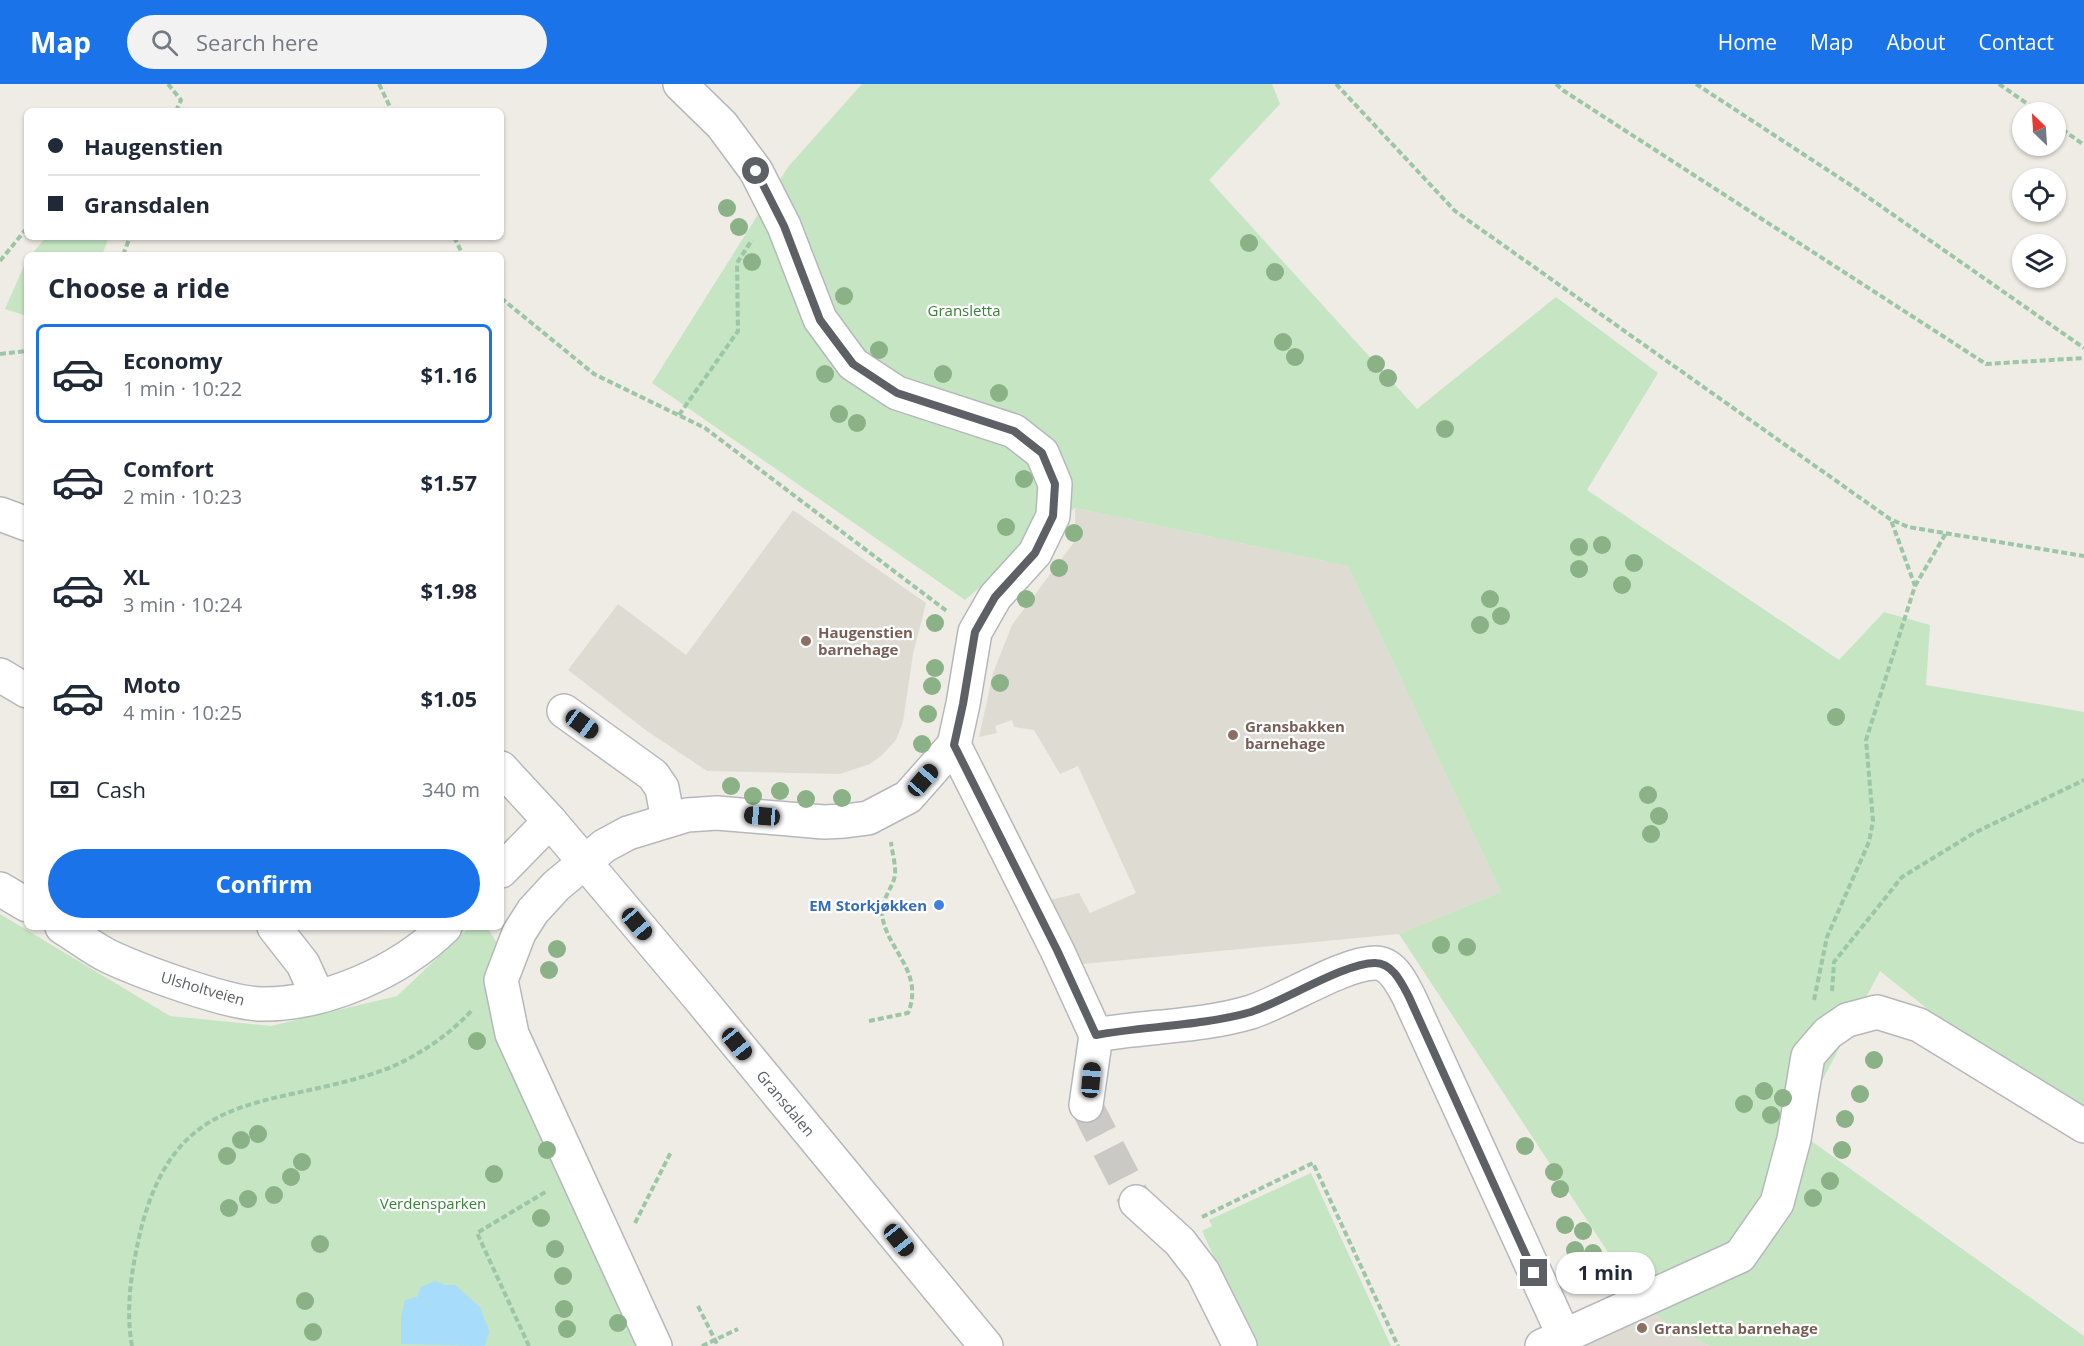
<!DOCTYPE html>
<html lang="en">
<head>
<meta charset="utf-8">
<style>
  body { margin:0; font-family:"Open Sans",sans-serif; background:#f2f2f3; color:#1f2937; height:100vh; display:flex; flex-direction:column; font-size:22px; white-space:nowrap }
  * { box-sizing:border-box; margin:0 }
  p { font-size:20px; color:#747a83 }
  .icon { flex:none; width:33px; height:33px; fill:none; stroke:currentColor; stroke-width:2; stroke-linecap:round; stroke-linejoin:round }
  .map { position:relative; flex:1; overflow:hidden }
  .panel { position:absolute; left:24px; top:168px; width:480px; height:678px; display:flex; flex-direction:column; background:#fff; border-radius:9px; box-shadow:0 2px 4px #0004 }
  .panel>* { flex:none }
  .guide { position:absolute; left:24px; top:24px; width:480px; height:132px; border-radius:9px; box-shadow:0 2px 4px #0004; display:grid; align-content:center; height:132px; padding:0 24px; background:#fff }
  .needle { width:39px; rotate:335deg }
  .buttons { position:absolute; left:2012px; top:18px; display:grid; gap:12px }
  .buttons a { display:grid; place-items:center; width:54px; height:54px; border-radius:50%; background:#fff; box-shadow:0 2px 4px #0004; font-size:30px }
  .end { position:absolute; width:27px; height:27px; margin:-14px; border:8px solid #5d6165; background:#fff; box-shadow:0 0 0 3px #fff }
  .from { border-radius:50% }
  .bubble { position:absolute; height:42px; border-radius:21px; background:#fff; box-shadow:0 2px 4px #0004; font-size:20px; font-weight:700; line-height:42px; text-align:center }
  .car { position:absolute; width:18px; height:36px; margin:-18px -9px; border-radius:8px; box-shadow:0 0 4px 2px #0007; background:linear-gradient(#222 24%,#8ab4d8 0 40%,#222 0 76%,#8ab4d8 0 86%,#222 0) }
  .guide b { display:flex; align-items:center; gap:21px; height:57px; font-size:22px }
  .guide b+b { border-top:2px solid #e0e1e3 }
  .guide i { width:15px; height:15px; background:#1f2937 }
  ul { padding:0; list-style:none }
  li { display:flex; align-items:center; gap:18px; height:99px; margin:0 12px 9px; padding:0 12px; border:3px solid transparent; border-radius:9px }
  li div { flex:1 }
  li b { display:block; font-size:22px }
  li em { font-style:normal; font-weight:700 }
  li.current { border-color:#1a73e8 }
  li>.icon { width:54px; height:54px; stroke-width:1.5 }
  h2 { padding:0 24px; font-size:27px; line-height:72px }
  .pay { display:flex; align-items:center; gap:15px; height:66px; padding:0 24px; font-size:22px }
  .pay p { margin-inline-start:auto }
  .cta { display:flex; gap:12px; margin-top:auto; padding:12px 24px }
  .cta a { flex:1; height:69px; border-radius:36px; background:#1a73e8; color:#fff; font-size:24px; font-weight:700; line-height:69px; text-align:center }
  header { display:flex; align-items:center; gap:36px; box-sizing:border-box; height:84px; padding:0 30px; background:#1a73e8; color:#fff }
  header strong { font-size:28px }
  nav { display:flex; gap:33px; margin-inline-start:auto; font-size:21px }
  .search { width:420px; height:54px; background:#f2f2f3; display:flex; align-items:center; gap:15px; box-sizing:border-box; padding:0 21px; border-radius:33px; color:#747a83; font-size:22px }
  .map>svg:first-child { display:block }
</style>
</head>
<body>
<header>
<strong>Map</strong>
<div class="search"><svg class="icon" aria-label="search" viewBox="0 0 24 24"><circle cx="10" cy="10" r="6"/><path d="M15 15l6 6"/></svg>Search here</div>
<nav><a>Home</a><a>Map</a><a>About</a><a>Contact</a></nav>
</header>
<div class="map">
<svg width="2084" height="1262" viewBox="0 0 2084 1262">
  <rect width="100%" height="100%" fill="#efece5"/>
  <g fill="#dedbd3">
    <path d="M1075 424 1348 482 1501 808 1399 850 1082 880 1046 817 1079 809 1090 829 1136 809 1078 682 1060 690 1034 646 1014 643 1012 636 995 642 997 649 979 653 993 589 1012 541 1075 457Z"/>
    <path d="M793 426 926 519 913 570 903 638 896 656 881 672 870 680 840 690 707 687 647 647 568 586 618 520 686 571Z"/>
    <path d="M1646 1226 1709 1262H1566Z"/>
  </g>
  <g fill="#c5e5c3">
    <path d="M862 0H1272L1280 20 1209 96 1417 325 1556 213 1658 289 1587 406 1839 576 1884 528 1930 541 1926 601 2084 628V1050L1880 887 1796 1046 2084 1252V1262H1709L1646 1226 1399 850 1501 808 1348 482 1075 424 965 516 652 299 788 83Z"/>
    <path d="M46 153H109L102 171H31Z"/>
    <path d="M27 175V232L5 225Z"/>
    <path d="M0 830 170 932 271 942 397 912 470 843H487L500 864 501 896 655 1262H0Z"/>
    <path d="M1311 1089 1391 1262H1255L1202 1147 1212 1142 1209 1136Z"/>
  </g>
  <path fill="#a8dcfb" d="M435 1197 445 1201H455L480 1223 489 1247 485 1262 401 1260V1233L405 1216 417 1213 421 1203Z"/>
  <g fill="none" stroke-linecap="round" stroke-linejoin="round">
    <path stroke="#cac9c5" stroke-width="33" stroke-dasharray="33 16" stroke-linecap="butt" d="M1086 1021 1136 1118"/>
    <defs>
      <g id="minor">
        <path d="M0 430 27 440"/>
        <path d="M0 591 27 607"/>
        <path d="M564 627 653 691 662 704 668 736"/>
        <path d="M954 661 1057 866 1096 951 1086 1021"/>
        <path d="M501 684 550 737 696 910 986 1262"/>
        <path d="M501 787 550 737"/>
        <path d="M0 805 27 821"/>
        <path d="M62 843C77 852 92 864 108 872 140 887 226 919 260 920 325 921 399 888 445 843"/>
        <path d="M274 843 303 880 317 911"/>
        <path d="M1096 951C1146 942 1201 943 1251 928 1285 917 1344 879 1375 879 1393 879 1402 900 1409 913L1564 1252 1542 1262"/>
        <path d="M1136 1118 1180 1158 1203 1188 1240 1262"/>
        <path d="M1564 1252 1740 1172 1777 1119 1794 1055 1808 972 1828 949 1847 936 1877 928 1919 941 2084 1042"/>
        <path d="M655 1262 512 950 501 896 519 849 533 827 556 802 604 762 628 749 687 731 717 729 824 738 845 737 868 734 908 713 954 661 963 620 975 548 995 513 1035 469 1053 432 1055 400 1042 369 1014 347 897 309 853 280 820 235 784 142 756 87 722 41 680 0"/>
      </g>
    </defs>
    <use href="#minor" stroke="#b5b8bb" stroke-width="36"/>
    <g stroke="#9cc6a6" stroke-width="4" stroke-dasharray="6 3" stroke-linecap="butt">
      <path d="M168 0 181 16 176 27"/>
      <path d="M379 0 392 27"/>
      <path d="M1336 0 1455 127 1890 435 1908 443 2084 472"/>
      <path d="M1556 0 1564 7 1986 280 2084 274"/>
      <path d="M1696 0 1852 102 2084 264"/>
      <path d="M1999 0 2039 28"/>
      <path d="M2055 40 2084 61"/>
      <path d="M454 153 463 171"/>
      <path d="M123 171 130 153"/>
      <path d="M0 177 27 144"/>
      <path d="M501 214 594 290 705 344 948 528"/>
      <path d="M0 270 27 267"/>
      <path d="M679 331 738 247 737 179 752 156"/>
      <path d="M1915 502 1946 449"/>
      <path d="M1832 907 1834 878 1902 793 1974 749 2084 696"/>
      <path d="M1814 916 1827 853 1869 758 1873 737 1866 656 1915 502 1891 436"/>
      <path d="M869 937 908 929C925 887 886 866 882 830 881 815 893 804 895 791 896 781 892 768 891 758"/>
      <path d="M1202 1133 1313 1079 1398 1262"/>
      <path d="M635 1139 671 1068"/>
      <path d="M698 1222 718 1262"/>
      <path d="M132 1262C125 1223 132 1183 141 1145 177 1004 265 1025 375 989 410 978 449 952 473 925"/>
      <path d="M529 1262 477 1149 547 1107"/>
      <path d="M702 1262 738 1245"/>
    </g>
    <use href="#minor" stroke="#fff" stroke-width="33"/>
  </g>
  <g fill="#8bb186">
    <circle cx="727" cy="124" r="9"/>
    <circle cx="739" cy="143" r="9"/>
    <circle cx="1249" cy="159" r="9"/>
    <circle cx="752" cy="178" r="9"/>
    <circle cx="1275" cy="188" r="9"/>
    <circle cx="844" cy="212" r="9"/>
    <circle cx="1283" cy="258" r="9"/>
    <circle cx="879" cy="266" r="9"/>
    <circle cx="1295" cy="273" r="9"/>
    <circle cx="1376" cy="280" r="9"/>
    <circle cx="825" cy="290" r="9"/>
    <circle cx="943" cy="290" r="9"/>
    <circle cx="1388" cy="294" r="9"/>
    <circle cx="999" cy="309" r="9"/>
    <circle cx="839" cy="330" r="9"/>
    <circle cx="857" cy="339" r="9"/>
    <circle cx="1445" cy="345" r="9"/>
    <circle cx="1024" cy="395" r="9"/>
    <circle cx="1006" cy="443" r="9"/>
    <circle cx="1074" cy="449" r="9"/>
    <circle cx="1602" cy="461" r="9"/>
    <circle cx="1579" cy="463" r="9"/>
    <circle cx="1634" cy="479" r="9"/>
    <circle cx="1059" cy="484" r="9"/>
    <circle cx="1579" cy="485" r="9"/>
    <circle cx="1622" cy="501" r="9"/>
    <circle cx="1026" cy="515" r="9"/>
    <circle cx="1490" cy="515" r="9"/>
    <circle cx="1501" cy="532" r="9"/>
    <circle cx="935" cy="539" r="9"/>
    <circle cx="1480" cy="541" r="9"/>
    <circle cx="935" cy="584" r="9"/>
    <circle cx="1000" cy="599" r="9"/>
    <circle cx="932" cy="602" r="9"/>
    <circle cx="928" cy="630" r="9"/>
    <circle cx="1836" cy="633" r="9"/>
    <circle cx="922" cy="660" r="9"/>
    <circle cx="731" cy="702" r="9"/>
    <circle cx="780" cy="707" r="9"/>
    <circle cx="1648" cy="711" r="9"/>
    <circle cx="753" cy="712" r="9"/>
    <circle cx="842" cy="714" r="9"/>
    <circle cx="806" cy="715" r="9"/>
    <circle cx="1659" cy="732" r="9"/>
    <circle cx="1651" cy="750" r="9"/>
    <circle cx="1441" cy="861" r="9"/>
    <circle cx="1467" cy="863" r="9"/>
    <circle cx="557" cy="865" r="9"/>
    <circle cx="549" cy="886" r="9"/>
    <circle cx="477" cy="957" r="9"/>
    <circle cx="1874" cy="976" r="9"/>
    <circle cx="1764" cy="1007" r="9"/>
    <circle cx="1860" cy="1010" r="9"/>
    <circle cx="1783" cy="1014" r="9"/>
    <circle cx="1744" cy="1020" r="9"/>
    <circle cx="1771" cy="1031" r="9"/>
    <circle cx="1845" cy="1035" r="9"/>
    <circle cx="258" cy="1050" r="9"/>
    <circle cx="241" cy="1056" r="9"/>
    <circle cx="1525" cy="1062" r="9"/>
    <circle cx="547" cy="1066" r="9"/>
    <circle cx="1842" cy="1066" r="9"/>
    <circle cx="227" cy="1072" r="9"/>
    <circle cx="302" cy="1078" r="9"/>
    <circle cx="1554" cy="1088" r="9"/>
    <circle cx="494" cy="1090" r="9"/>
    <circle cx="291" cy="1093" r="9"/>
    <circle cx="1830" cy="1097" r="9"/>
    <circle cx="1560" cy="1105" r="9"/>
    <circle cx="274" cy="1111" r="9"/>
    <circle cx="1813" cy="1114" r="9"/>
    <circle cx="248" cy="1115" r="9"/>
    <circle cx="229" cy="1124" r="9"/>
    <circle cx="541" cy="1134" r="9"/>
    <circle cx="1565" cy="1141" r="9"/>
    <circle cx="1583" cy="1147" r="9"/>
    <circle cx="320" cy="1160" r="9"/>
    <circle cx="555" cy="1165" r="9"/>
    <circle cx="1575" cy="1166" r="9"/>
    <circle cx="1593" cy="1169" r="9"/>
    <circle cx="1580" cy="1186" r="9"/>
    <circle cx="563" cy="1192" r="9"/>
    <circle cx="1596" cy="1197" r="9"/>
    <circle cx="305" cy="1217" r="9"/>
    <circle cx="564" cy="1225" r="9"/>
    <circle cx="618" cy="1239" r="9"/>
    <circle cx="567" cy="1245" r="9"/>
    <circle cx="313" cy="1248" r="9"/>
  </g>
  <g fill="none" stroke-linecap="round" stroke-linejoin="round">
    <path stroke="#5d6165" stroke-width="8" d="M756 87 784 142 820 236 853 280 897 309 1014 347 1042 369 1055 400 1053 432 1035 469 995 513 975 548 963 620 954 661 1057 866 1096 951C1146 942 1201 942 1251 928 1285 917 1344 879 1375 879 1393 879 1402 900 1409 913L1534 1189"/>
  </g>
  <g fill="#8d6e63" stroke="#fff" stroke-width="2">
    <circle cx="806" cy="557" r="6"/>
    <circle cx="1233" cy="651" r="6"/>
    <circle cx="1642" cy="1244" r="6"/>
  </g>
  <circle fill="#3f7fe0" stroke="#fff" stroke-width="2" cx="939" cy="821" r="6"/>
  <g text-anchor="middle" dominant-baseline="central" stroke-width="4.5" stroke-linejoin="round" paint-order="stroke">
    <g font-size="15" fill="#398138" stroke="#fff">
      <text x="964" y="226">Gransletta</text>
      <text x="433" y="1119">Verdensparken</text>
    </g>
    <g font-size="15" font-weight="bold" fill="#785e54" stroke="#fff" text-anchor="start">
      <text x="818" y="548">Haugenstien<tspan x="818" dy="17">barnehage</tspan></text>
      <text x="1245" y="642">Gransbakken<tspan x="1245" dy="17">barnehage</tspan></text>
      <text x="1654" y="1244">Gransletta barnehage</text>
    </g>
    <g font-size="15" font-weight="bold" fill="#366cbe" stroke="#fff" text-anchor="end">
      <text x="927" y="821">EM Storkjøkken</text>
    </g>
    <g font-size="15" fill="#5d6165" stroke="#fff">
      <text transform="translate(203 904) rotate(16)">Ulsholtveien</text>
      <text transform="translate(786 1019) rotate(50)">Gransdalen</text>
    </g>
  </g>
</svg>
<div class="buttons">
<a><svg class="needle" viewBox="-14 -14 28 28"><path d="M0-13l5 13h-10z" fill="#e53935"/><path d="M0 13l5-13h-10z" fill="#747a83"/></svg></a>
<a><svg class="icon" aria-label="locate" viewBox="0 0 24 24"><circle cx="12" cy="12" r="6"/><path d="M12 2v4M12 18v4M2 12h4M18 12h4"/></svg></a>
<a><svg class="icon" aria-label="layers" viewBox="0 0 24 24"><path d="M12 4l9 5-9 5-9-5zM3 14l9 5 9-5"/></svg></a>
</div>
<i class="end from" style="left:756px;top:87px"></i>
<i class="end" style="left:1534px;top:1189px"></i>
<div class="bubble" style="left:1556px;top:1168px;width:99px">1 min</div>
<i class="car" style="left:582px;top:640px;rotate:126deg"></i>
<i class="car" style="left:923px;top:696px;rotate:41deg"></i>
<i class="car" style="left:762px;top:732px;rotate:275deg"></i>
<i class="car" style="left:637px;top:840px;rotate:140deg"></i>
<i class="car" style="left:737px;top:960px;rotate:141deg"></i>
<i class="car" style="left:1091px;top:996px;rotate:5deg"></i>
<i class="car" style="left:899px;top:1156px;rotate:141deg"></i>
<div class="guide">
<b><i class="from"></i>Haugenstien</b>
<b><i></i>Gransdalen</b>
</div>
<section class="panel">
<h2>Choose a ride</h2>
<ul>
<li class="current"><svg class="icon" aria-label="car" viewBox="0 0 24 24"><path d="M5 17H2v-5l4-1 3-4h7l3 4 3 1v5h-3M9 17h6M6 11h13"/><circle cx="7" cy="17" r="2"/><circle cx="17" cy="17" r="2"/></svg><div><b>Economy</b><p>1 min · 10:22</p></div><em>$1.16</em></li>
<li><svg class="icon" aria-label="car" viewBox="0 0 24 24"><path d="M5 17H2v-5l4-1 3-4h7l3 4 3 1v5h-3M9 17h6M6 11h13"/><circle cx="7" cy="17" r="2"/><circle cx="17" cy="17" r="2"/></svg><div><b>Comfort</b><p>2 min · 10:23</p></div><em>$1.57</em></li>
<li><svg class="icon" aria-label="car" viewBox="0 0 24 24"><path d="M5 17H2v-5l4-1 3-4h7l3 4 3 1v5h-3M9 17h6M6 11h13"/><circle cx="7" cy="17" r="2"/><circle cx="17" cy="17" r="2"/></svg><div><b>XL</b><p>3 min · 10:24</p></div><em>$1.98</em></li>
<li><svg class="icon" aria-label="car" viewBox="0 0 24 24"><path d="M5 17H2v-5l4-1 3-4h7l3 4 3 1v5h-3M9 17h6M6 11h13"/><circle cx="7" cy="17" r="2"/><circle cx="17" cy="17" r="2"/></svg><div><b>Moto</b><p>4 min · 10:25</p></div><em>$1.05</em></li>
</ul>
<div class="pay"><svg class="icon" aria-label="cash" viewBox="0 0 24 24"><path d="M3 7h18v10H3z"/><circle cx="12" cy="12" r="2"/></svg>Cash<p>340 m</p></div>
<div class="cta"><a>Confirm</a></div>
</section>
</div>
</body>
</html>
